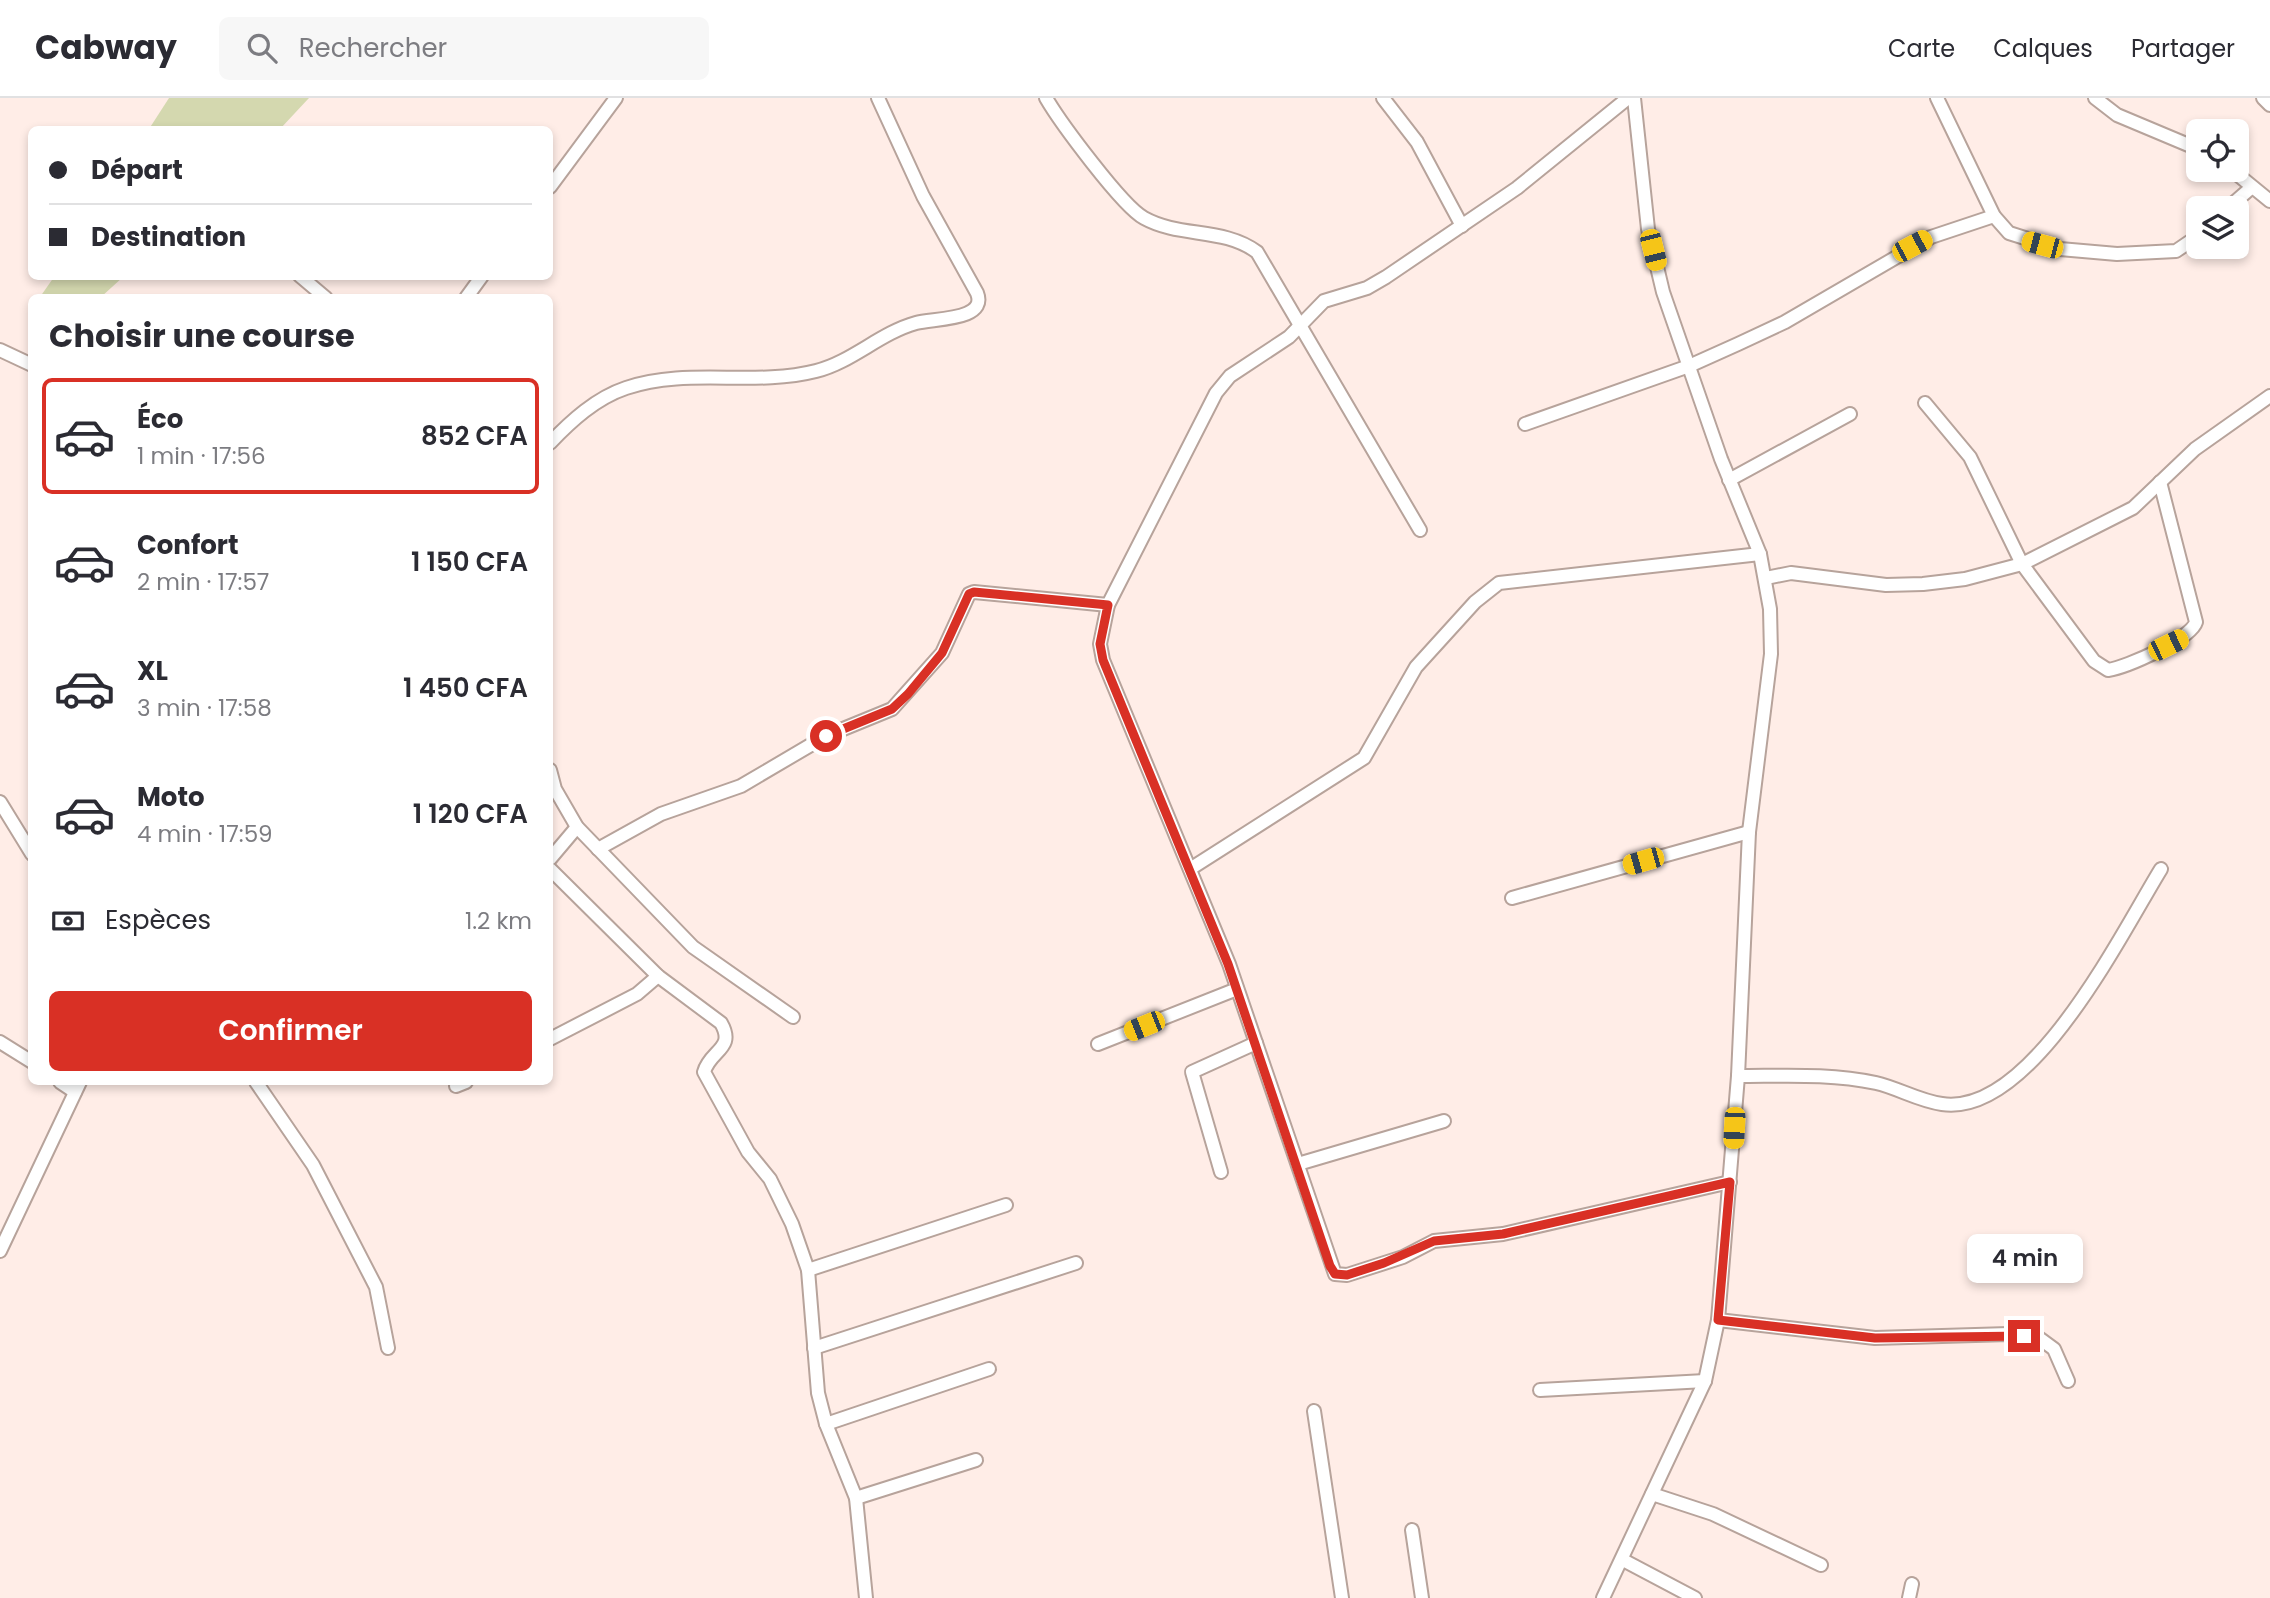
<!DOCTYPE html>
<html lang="fr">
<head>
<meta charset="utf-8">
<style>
  body { margin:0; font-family:Poppins,sans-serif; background:#f7f7f7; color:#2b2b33; height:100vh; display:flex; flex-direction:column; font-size:26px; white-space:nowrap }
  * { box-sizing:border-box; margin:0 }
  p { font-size:23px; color:#7c7c81 }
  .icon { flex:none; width:38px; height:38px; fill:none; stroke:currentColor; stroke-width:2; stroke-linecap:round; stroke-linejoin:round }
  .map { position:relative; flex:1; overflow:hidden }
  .sheet { position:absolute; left:28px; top:196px; width:525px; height:791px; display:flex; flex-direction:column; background:#fff; border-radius:10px; box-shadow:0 4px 10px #0003 }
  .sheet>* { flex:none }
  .hud { position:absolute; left:28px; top:28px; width:525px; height:154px; border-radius:10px; box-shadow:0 4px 10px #0003; display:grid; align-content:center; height:154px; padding:0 21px; background:#fff }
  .buttons { position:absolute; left:2186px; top:21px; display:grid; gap:14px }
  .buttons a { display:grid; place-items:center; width:63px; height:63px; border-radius:10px; background:#fff; box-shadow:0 4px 10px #0003; font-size:35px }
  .end { position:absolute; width:32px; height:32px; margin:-16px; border:9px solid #d93025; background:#fff; box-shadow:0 0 0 4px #fff }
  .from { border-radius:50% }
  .bubble { position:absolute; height:49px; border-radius:10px; background:#fff; box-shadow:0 4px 10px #0003; font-size:23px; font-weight:600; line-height:49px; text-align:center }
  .car { position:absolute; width:21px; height:42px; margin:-21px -10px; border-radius:9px; box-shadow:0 0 5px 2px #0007; background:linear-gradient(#f5c518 24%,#345 0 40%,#f5c518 0 76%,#345 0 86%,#f5c518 0) }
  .hud b { display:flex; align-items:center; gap:24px; height:66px; font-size:26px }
  .hud b+b { border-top:2px solid #e1e1e2 }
  .hud i { width:18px; height:18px; background:#2b2b33 }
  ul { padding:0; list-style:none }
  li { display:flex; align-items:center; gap:21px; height:116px; margin:0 14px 10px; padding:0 7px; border:4px solid transparent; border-radius:10px }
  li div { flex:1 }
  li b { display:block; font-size:26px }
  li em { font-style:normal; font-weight:600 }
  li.active { border-color:#d93025 }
  li>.icon { width:63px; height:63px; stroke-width:1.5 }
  h2 { padding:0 21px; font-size:32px; line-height:84px }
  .pay { display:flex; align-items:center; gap:18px; height:77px; padding:0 21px; font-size:26px }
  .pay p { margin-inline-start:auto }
  .primary-button { display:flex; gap:14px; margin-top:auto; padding:14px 21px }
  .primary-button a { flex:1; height:80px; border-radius:10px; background:#d93025; color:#fff; font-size:28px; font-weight:600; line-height:80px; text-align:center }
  header { display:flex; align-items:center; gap:42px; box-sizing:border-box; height:98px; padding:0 35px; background:#fff; border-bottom:2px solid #e1e1e2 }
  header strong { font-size:33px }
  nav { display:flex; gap:38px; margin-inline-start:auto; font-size:24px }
  .search { width:490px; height:63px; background:#f7f7f7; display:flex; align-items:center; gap:18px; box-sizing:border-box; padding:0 24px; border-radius:10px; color:#7c7c81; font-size:26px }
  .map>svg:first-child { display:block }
</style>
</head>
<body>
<header>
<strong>Cabway</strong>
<div class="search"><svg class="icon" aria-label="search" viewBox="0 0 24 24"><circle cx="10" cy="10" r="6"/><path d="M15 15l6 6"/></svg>Rechercher</div>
<nav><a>Carte</a><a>Calques</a><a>Partager</a></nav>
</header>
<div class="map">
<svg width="2270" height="1500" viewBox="0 0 2270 1500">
  <rect width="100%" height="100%" fill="#ffede7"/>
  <g fill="#d4d8af">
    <path d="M169 0H309L280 31H149Z"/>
    <path d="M54 179V178L123 179 101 199H40Z"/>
  </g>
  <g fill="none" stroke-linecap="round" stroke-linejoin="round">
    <defs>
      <g id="minor">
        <path d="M1046 0C1060 24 1122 108 1144 120 1180 140 1223 129 1257 154L1420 432"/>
        <path d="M1383 0 1417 44 1462 128"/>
        <path d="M1628 0 1517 90 1386 179 1367 190 1324 203 1289 239 1230 278 1216 295 1108 507 1100 546 1103 562 1229 866 1335 1176 1347 1177 1403 1159 1434 1143 1503 1136 1730 1084"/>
        <path d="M1937 0 1994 118 2009 135 2060 151 2117 156 2176 153 2198 138"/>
        <path d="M2095 0 2117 17 2198 51"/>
        <path d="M2263 0 2270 7"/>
        <path d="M2232 72 2270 103"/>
        <path d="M550 89 616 0"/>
        <path d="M2228 110 2252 89"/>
        <path d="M300 178 326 200"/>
        <path d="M466 200 482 178"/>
        <path d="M0 252 32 267"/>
        <path d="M1925 305 1970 359 2022 466 2094 563 2108 572C2127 569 2191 541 2196 524L2160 384"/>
        <path d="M1525 326 1689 268 1738 246 1785 224 1931 139 1994 118"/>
        <path d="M550 345C571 323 596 300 626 290 688 269 753 289 816 273 852 264 880 235 916 225 933 220 988 223 977 195L923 98 878 0"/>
        <path d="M1729 382 1850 316"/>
        <path d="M1766 480 1791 475 1886 487 1923 486 1965 481 2022 466 2133 410 2195 351 2270 298"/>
        <path d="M550 672 555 691 577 729 693 849 793 919"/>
        <path d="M0 704 32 756"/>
        <path d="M598 751 661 716 741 688 826 638 892 611 942 555 969 496 974 494 1108 507"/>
        <path d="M550 761 577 729"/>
        <path d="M550 771 658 878 721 925C736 951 710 952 704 974L748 1054 770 1081 792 1126 808 1172 818 1295 826 1326 856 1400 866 1500"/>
        <path d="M1190 771 1364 660 1416 569 1475 504 1499 485 1760 456"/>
        <path d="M1512 800 1749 734"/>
        <path d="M550 941 637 896 658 878"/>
        <path d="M0 944 32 964"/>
        <path d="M1098 946 1237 891"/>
        <path d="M1738 978C1784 978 1830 975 1876 985 1898 990 1919 1003 1942 1006 2031 1019 2121 836 2161 771"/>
        <path d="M60 984 75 994"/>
        <path d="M256 984 313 1067 376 1189 388 1250"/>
        <path d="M456 988 466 984"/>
        <path d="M1298 1066 1444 1023"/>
        <path d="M1221 1074 1192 974 1256 945"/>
        <path d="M0 1153 80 984"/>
        <path d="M808 1172 1006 1107"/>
        <path d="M1718 1222 1875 1240 2009 1236 2039 1240 2054 1251 2068 1283"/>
        <path d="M814 1250 1076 1165"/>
        <path d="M1540 1292 1705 1283"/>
        <path d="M1314 1313 1342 1500"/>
        <path d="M826 1326 989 1271"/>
        <path d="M1652 1396 1713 1416 1821 1467"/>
        <path d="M856 1400 976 1362"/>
        <path d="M1412 1432 1422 1500"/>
        <path d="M1623 1462 1695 1500"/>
        <path d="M1603 1500 1705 1283 1718 1222 1738 978 1749 734 1771 556 1770 511 1760 456 1721 361 1663 194 1648 131 1634 0"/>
        <path d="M1909 1500 1912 1486"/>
      </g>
    </defs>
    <use href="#minor" stroke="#b7a39b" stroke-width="16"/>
    <use href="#minor" stroke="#fff" stroke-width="12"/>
  </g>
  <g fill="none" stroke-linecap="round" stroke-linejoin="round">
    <path stroke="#d93025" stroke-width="9" d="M826 638 892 611 908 596 942 555 969 496 974 494 1108 507 1100 546 1103 562 1228 866 1330 1168 1335 1176 1347 1177 1384 1165 1434 1143 1503 1136 1730 1084 1718 1222 1875 1240 2024 1238"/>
  </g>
</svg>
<div class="buttons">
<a><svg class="icon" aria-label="locate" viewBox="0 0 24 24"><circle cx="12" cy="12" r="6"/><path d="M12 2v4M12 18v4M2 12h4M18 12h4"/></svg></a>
<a><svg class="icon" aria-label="layers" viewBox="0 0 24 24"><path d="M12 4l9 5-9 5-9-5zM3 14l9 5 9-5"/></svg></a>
</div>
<i class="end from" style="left:826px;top:638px"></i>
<i class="end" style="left:2024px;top:1238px"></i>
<div class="bubble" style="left:1967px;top:1136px;width:116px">4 min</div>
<i class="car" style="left:2042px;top:147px;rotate:285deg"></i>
<i class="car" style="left:1912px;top:148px;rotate:62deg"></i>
<i class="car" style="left:1653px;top:152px;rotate:166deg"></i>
<i class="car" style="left:2168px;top:547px;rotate:64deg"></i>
<i class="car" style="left:1643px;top:763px;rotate:254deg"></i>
<i class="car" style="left:1144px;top:928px;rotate:248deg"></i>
<i class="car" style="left:1734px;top:1030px;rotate:183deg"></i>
<div class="hud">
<b><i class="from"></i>Départ</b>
<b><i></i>Destination</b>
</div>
<section class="sheet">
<h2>Choisir une course</h2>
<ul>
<li class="active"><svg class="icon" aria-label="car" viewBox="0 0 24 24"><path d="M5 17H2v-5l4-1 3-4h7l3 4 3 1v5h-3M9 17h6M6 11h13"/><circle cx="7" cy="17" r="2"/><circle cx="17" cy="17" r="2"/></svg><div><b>Éco</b><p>1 min · 17:56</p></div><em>852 CFA</em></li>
<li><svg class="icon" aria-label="car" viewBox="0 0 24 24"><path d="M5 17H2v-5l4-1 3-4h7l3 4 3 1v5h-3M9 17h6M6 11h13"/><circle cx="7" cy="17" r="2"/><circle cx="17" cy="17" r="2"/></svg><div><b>Confort</b><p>2 min · 17:57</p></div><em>1 150 CFA</em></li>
<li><svg class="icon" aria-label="car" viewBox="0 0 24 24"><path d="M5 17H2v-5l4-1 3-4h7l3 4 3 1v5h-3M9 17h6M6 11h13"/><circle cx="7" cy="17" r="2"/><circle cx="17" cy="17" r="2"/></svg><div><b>XL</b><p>3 min · 17:58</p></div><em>1 450 CFA</em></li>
<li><svg class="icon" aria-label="car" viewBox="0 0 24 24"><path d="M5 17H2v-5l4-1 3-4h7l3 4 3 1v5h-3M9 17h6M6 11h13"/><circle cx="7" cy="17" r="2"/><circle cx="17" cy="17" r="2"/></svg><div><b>Moto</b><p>4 min · 17:59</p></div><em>1 120 CFA</em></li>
</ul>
<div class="pay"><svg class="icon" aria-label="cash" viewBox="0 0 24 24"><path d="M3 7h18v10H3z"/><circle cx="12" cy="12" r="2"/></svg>Espèces<p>1.2 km</p></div>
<div class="primary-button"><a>Confirmer</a></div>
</section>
</div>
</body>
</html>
